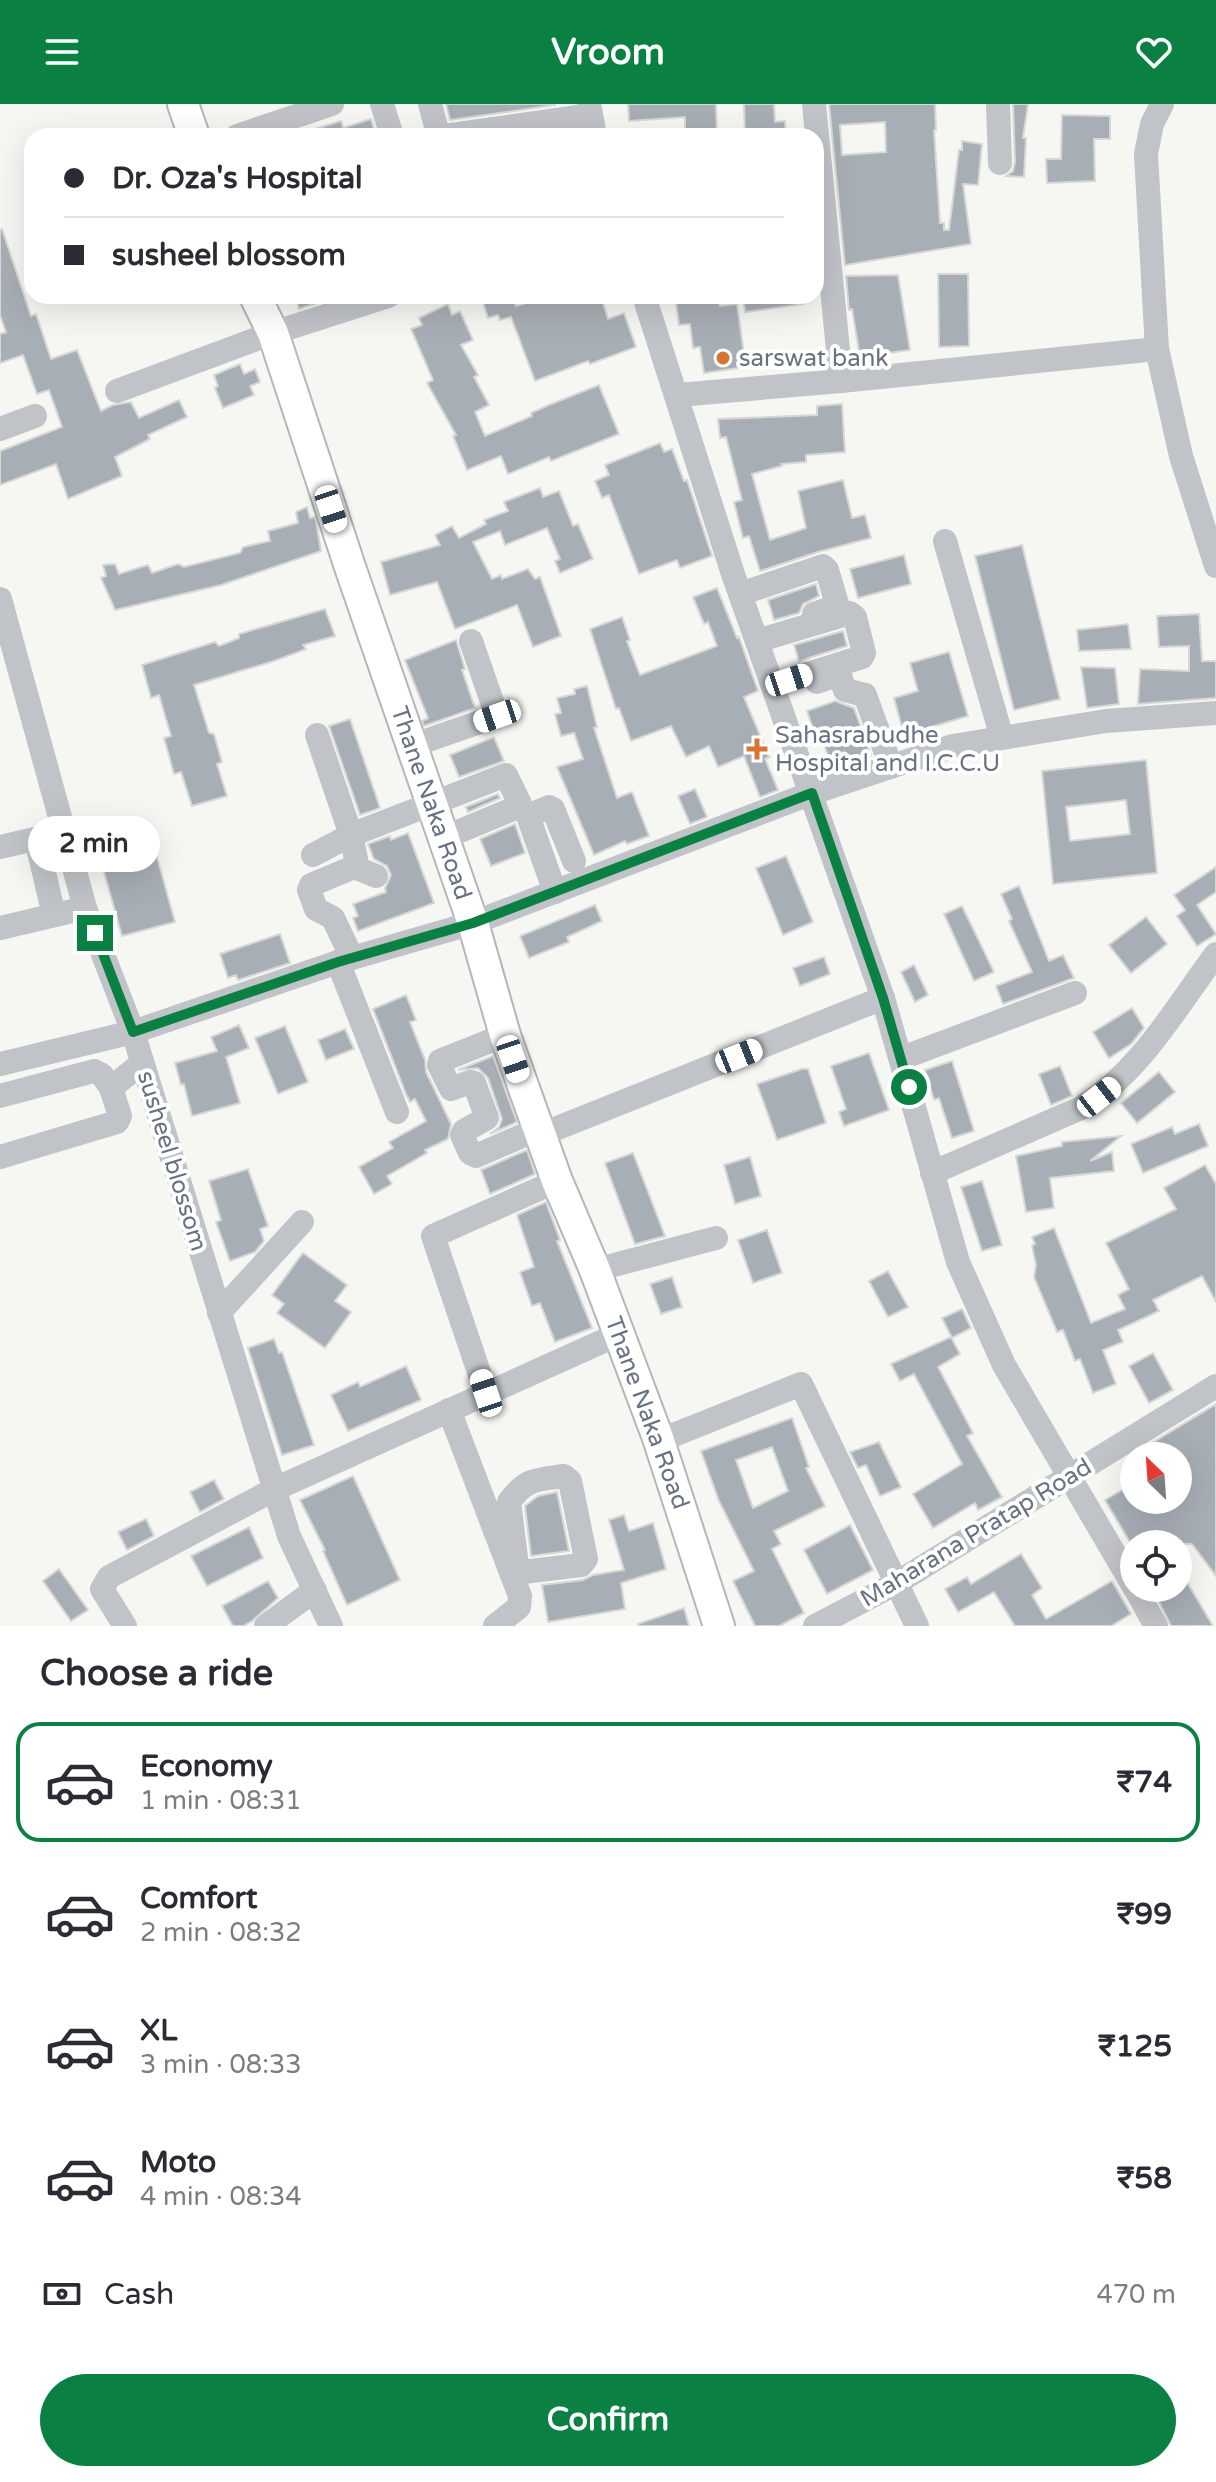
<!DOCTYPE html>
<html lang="en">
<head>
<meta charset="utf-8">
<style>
  body { margin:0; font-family:"Varela Round",sans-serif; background:#f2f2f3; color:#2b2b33; height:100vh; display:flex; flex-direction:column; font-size:30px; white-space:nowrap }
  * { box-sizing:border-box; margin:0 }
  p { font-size:26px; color:#7c7c81 }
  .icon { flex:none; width:44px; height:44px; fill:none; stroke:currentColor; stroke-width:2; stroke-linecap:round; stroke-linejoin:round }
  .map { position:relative; height:1522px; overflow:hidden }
  .details { display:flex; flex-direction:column; background:#fff; flex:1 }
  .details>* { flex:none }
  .guide { position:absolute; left:24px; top:24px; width:800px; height:176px; border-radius:24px; box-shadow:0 8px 32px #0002; display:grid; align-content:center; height:176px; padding:0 40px; background:#fff }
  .needle { width:52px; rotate:335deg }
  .fabs { position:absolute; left:1120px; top:1338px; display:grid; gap:16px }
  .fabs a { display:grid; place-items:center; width:72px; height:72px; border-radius:50%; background:#fff; box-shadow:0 8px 32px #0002; font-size:40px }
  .end { position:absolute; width:36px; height:36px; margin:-18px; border:10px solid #0b8043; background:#fff; box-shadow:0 0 0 4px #fff }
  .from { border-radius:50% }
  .bubble { position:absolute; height:56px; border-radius:28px; background:#fff; box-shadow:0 8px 32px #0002; font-size:26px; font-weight:700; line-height:56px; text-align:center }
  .car { position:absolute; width:24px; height:48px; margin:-24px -12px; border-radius:10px; box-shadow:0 0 6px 2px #0007; background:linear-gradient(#fff 24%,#345 0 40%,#fff 0 76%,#345 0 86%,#fff 0) }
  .guide b { display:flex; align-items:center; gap:28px; height:76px; font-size:30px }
  .guide b+b { border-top:2px solid #e1e1e2 }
  .guide i { width:20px; height:20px; background:#2b2b33 }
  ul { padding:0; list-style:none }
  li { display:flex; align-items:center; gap:24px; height:120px; margin:0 16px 12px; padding:0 24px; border:4px solid transparent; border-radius:24px }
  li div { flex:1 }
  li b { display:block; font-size:30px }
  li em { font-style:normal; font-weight:700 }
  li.selected { border-color:#0b8043 }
  li>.icon { width:72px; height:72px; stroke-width:1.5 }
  h2 { padding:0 40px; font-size:36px; line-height:96px }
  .pay { display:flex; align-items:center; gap:20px; height:88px; padding:0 40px; font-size:30px }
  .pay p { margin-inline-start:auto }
  .action { display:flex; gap:16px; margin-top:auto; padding:16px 40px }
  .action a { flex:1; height:92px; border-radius:48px; background:#0b8043; color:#fff; font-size:32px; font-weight:700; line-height:92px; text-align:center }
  header { display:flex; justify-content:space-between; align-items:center; height:104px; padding:0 40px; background:#0b8043; color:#fff; font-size:36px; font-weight:700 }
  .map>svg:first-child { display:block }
</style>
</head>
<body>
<header><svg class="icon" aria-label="menu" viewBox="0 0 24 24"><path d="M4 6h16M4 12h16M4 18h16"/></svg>Vroom<svg class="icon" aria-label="heart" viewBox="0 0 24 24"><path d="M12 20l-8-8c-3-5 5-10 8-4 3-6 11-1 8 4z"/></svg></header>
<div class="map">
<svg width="1216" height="1522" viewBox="0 0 1216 1522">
  <rect width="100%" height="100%" fill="#f6f6f3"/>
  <g fill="#a8aeb5" stroke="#d7d8d6" stroke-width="2" fill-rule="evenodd">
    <path d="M446 0H555V1L450 16Z"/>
    <path d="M628 0H716L717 32H685V13L629 17Z"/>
    <path d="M744 0H774L775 18 785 17 786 32H745Z"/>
    <path d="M829 0H935L936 26H934L940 119H944V126H949L959 46H962V37L982 40 978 81 963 80 971 140 845 161ZM885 18 886 48 842 51 840 21Z"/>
    <path d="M1013 0H1028L1023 34H1026L1024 73 1006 72 1013 67 1015 58Z"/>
    <path d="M1062 11 1110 12V35H1094L1095 77 1047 79 1046 55H1061Z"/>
    <path d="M371 15 376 32H303L302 29 341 17 343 24Z"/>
    <path d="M2 125 31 212 36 210 51 255 77 246 101 307 113 301 131 298 139 314 179 296 187 313 148 331 150 335 115 353 122 372 68 395 56 360 0 381V347L62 323 49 286 37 290 23 251 0 259V230L6 228 0 211V126Z"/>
    <path d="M938 170H968L969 242 939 243Z"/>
    <path d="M898 171 910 246 860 253 852 205 849 206 846 172Z"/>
    <path d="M295 192H339L299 205Z"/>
    <path d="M481 192H513L516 202 549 192H601L608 215 624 209 636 243 590 260 588 257 535 277 511 213 500 216 498 211 488 214Z"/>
    <path d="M675 192H718L720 202 737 200 746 263 704 269 700 243 693 244 690 220 679 221Z"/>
    <path d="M743 192H804V200L745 208Z"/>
    <path d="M448 200 452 211 460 207 473 236 461 241 478 271 474 273 489 301 475 308 485 332 532 312 531 309 549 301 599 281 619 330 551 357 549 353 508 370 501 352 467 366 453 332 456 331 427 279 433 276 411 225 422 221 419 214Z"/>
    <path d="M240 260 244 270 255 265 260 278 250 282 254 291 223 304 215 284 218 282 214 271Z"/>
    <path d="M842 300 845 348 806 351V358L781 360 782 362 752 370 770 436 806 424 798 387 843 376 852 414 865 411 871 434 818 448 760 467 749 432 743 434 734 398 742 396 726 333 720 334 718 315 817 311V302Z"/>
    <path d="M660 339 664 348 672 345 684 377 687 376 712 452 680 464 677 456 639 470 609 391 602 394 595 377 609 371 605 361Z"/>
    <path d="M540 384 543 393 559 387 573 422 578 420 593 455 560 469 555 457 560 455 547 424 505 441 500 427 473 438 492 475 501 471 502 475 528 465 535 475 540 473 561 532 533 543 517 501 455 525 437 478 390 491 381 458 440 441 435 431 452 422 459 434 486 420 484 416 508 407 504 398Z"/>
    <path d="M307 403 310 414 315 413 316 417 321 447 221 481 115 506 101 474 106 472 103 461 115 460 119 470 148 461 152 469 178 460 184 463 240 449 243 443 270 437 268 427 298 419 296 408Z"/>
    <path d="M1022 441 1060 595 1014 606 975 452Z"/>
    <path d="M904 451 911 480 858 494 850 465Z"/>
    <path d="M816 480 819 492 803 500 799 509 774 516 768 496Z"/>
    <path d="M717 484 737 534 739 533 758 587 744 593 769 653 765 655 778 686 760 693 744 652 718 663 709 642 686 653 671 622 631 637 619 604 616 605 590 525 622 513 630 536 627 537 640 571 717 542 708 518 704 520 693 493Z"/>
    <path d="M325 505 335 532 303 541 306 545 274 557 194 581 209 629 214 630 222 658 217 660 227 692 192 702 181 668 174 670 164 634 171 632 159 591 151 594 142 561 215 538 219 542 239 534V530Z"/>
    <path d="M1199 510 1202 557H1216V594L1138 600 1140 565 1189 567V542L1159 543 1157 512Z"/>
    <path d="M1128 520 1131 545 1079 547 1077 526Z"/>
    <path d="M843 527 847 542 799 557 794 541Z"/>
    <path d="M456 536 465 565 462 566 475 604 424 622 422 617 428 614 405 556Z"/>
    <path d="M949 548 968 612 904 631 894 594 918 587 910 559Z"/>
    <path d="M1081 563 1115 564 1119 600 1087 604Z"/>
    <path d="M587 582 597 623 594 624 617 694 632 688 649 732 627 740 625 737 594 751 557 663 583 655 574 629 561 632 555 610 561 609 557 594 575 590 574 585Z"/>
    <path d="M835 597 854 604 871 652 832 664 821 631 816 633 807 607Z"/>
    <path d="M350 615 380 704 360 711 329 622Z"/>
    <path d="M494 633 504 657 459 673 450 651Z"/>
    <path d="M1146 656 1157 769 1053 780 1042 667ZM1126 696 1130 730 1070 737 1066 703Z"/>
    <path d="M695 685 707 713 690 720 678 692Z"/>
    <path d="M498 690 500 694 468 708 466 703Z"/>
    <path d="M515 720 525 749 491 762 480 735Z"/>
    <path d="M408 729 434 799 358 827 353 814 358 812 353 800 386 788 385 784 391 771 387 762 374 755 368 740 390 732 391 736Z"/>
    <path d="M155 746 175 818 122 832 102 761Z"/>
    <path d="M786 752 813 818 783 831 756 764Z"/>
    <path d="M1216 763V788L1197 801 1216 830 1197 842 1177 812 1185 806 1174 791Z"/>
    <path d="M1019 782 1049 857 1063 851 1074 874 1003 900 996 882 1032 868 1009 817 1012 815 1001 790Z"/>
    <path d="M595 801 602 817 567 833 569 838 529 854 520 832Z"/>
    <path d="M962 802 994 868 974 877 944 810Z"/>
    <path d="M1146 813 1167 840 1131 869 1109 841Z"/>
    <path d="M280 830 290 859 238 876 236 871 228 874 220 850Z"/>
    <path d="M824 853 830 870 800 882 793 864Z"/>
    <path d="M914 861 928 891 915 898 901 868Z"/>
    <path d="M406 891 416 916 410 918 425 956 426 968 451 1020 448 1035 425 1046 427 1049 387 1072 392 1080 374 1090 359 1063 393 1044 389 1038 426 1017 415 995 410 998 406 990 373 905Z"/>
    <path d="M1132 904 1144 924 1131 940 1109 954 1093 928Z"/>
    <path d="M239 921 249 944 226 953 240 999 192 1012 184 980 181 981 175 959 217 947 211 933Z"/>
    <path d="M285 922 308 978 278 990 255 934Z"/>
    <path d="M345 925 354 945 326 956 318 936Z"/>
    <path d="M869 949 889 1006 844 1022 839 1008 846 1005 831 962Z"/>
    <path d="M493 952 517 1018 490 1030 499 1023 502 1015 488 974 478 964 458 966Z"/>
    <path d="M952 957 974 1027 952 1034 939 994 934 996 925 966Z"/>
    <path d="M1060 962 1072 992 1051 1001 1039 970Z"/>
    <path d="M802 965H808L826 1019 777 1036 757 980Z"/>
    <path d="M1159 968 1175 988 1137 1019 1121 999Z"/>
    <path d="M1199 1020 1208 1042 1143 1069 1131 1040 1172 1023 1175 1030Z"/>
    <path d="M1121 1032 1090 1057 1112 1048 1114 1067 1050 1074 1054 1104 1026 1108 1016 1052 1062 1042V1038Z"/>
    <path d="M527 1046 535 1070 490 1090 481 1066Z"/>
    <path d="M633 1049 665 1132 635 1140 605 1059Z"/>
    <path d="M750 1053 761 1092 735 1100 724 1061Z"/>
    <path d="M1205 1061 1216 1080V1198L1202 1172 1153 1196 1159 1207 1118 1226 1123 1238 1103 1246 1116 1280 1093 1289 1080 1255 1075 1257 1063 1226 1057 1228 1034 1173 1036 1161 1032 1142 1035 1140 1032 1133 1054 1124 1091 1219 1125 1205 1118 1191 1129 1185 1106 1139 1176 1105 1164 1084Z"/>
    <path d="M248 1065 268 1122 260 1125 264 1137 255 1148 230 1157 216 1118 221 1116 209 1077Z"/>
    <path d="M982 1077 1002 1141 982 1147 961 1083Z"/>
    <path d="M546 1098 560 1136 557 1137 592 1224 555 1238 540 1199 532 1202 520 1168 534 1163 517 1111Z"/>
    <path d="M767 1126 782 1169 753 1179 738 1136Z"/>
    <path d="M303 1149 347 1181 335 1197 351 1208 325 1244 277 1209 284 1200 272 1191Z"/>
    <path d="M888 1167 908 1203 888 1213 869 1177Z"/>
    <path d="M672 1173 682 1203 661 1210 650 1180Z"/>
    <path d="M962 1205 971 1224 952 1234 942 1214Z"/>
    <path d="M951 1233 960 1250 938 1263 973 1329 967 1332 1002 1393 978 1406 975 1399 933 1424 913 1390 962 1360 914 1270 900 1277 891 1260Z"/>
    <path d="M274 1235 279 1249 282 1248 314 1341 282 1351 248 1244Z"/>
    <path d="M1153 1249 1173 1286 1149 1299 1129 1262Z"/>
    <path d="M406 1262 421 1296 348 1327 331 1291 358 1278 360 1283Z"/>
    <path d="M1216 1300V1472L1192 1440H1131L1105 1396 1134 1379V1396H1178V1352H1142L1139 1347Z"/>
    <path d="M792 1314 809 1363 806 1364 825 1402 774 1427 781 1440 772 1445 804 1509 779 1522H755L733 1477 754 1467 719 1397 701 1347ZM772 1343 788 1387 753 1404 736 1356Z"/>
    <path d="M879 1338 901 1383 880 1392 866 1361 858 1364 850 1348Z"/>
    <path d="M353 1372 400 1476 347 1501 323 1447 325 1446 300 1396Z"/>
    <path d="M214 1376 224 1395 200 1408 190 1388Z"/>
    <path d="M557 1388 569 1447 531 1452 525 1402 538 1392Z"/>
    <path d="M624 1411 629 1427 653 1419 666 1465 621 1479 625 1505 548 1518 542 1481 583 1476 593 1471 624 1466 609 1416Z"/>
    <path d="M146 1415 154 1432 127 1446 118 1428Z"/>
    <path d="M850 1421 873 1466 827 1490 804 1446Z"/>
    <path d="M249 1423 263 1454 207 1482 191 1452Z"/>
    <path d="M1021 1450 1042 1484 1032 1491 1046 1515 1112 1477 1131 1510 1111 1522H1015L994 1488 958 1508 945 1485 967 1473 971 1480Z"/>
    <path d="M1178 1463 1213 1522H1171L1152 1484H1178Z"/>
    <path d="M59 1465 88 1506 71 1517 43 1477Z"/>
    <path d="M268 1477 278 1494 252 1517 243 1522H233L222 1502Z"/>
    <path d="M684 1504 689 1522H639L638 1520Z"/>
  </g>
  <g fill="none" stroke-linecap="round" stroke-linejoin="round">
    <defs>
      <g id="major">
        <path d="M183 0 194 32"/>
        <path d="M255 192 273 229 350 463 473 819 505 931 557 1077 595 1166 658 1334 719 1522"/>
      </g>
    </defs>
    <use href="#major" stroke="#b4b6bb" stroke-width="34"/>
    <g stroke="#c0c3c7" stroke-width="24">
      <path d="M382 0 392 32"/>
      <path d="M430 0 437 26 444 32 591 11"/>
      <path d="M589 0 595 32"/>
      <path d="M814 0 841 277"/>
      <path d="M998 0 1000 59"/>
      <path d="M1162 0 1152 20 1146 50 1157 245 1181 352 1216 462"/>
      <path d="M237 32 332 0"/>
      <path d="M644 192 733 470 883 894 958 1158 1004 1261 1134 1483"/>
      <path d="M117 287 273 229 388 192"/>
      <path d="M678 291 841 277 1157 245"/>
      <path d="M0 325 35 312"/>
      <path d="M945 437 1002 634"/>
      <path d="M740 490 823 462 827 466 837 500 835 503 814 510"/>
      <path d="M0 495 85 804 133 928 289 1432 331 1522"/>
      <path d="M757 537 850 509 855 513 864 549 862 553 773 581"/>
      <path d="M817 578 836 571 840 572 845 586 865 591 891 663"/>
      <path d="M411 642 497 612 471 537"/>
      <path d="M36 735 54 811"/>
      <path d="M0 743 48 732"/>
      <path d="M313 751 351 731 317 631"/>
      <path d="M354 763 376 772"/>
      <path d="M555 788 528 712 549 703 553 705 574 757"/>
      <path d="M0 824 85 804"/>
      <path d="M352 854 333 814 316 805 309 786 311 781 354 763 356 755 351 731 506 671 520 700 518 703 443 734"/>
      <path d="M338 858 397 1008"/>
      <path d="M505 931 440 957 439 961 451 985 470 978 474 979 487 1014 464 1027 462 1031 470 1049 476 1052 538 1025"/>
      <path d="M902 954 1075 889"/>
      <path d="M0 960 133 928 338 858 473 819 812 689 953 642 1106 617 1216 609"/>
      <path d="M0 992 94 967 102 971 111 984"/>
      <path d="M540 1031 883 894"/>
      <path d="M0 1053 117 1018 120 1012 111 984 142 959"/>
      <path d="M932 1069 1081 1004C1140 968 1175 905 1216 850"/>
      <path d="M595 1166 716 1134"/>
      <path d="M219 1209 302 1118"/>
      <path d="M486 1289 433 1132 557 1077"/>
      <path d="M449 1306 520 1492 519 1503 495 1522"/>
      <path d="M658 1334 671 1332 801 1280 917 1522"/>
      <path d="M495 1427 512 1422 509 1398C526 1374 536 1376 564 1372L570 1377 586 1455 581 1461 523 1468 517 1462 512 1422"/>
      <path d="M1135 1484 1156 1522"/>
      <path d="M125 1522 102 1485 109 1473 275 1385 619 1230"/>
      <path d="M266 1522 315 1486"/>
      <path d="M815 1522 895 1480 1216 1282"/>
    </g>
    <use href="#major" stroke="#fff" stroke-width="30"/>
  </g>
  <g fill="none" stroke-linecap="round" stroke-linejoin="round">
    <path stroke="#0b8043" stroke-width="10" d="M95 829 133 928 338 858 473 819 812 689 883 894 909 983"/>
  </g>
  <g fill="#d67534" stroke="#fff" stroke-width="3">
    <circle cx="723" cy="254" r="8"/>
    <path d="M753 633h8v8h8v8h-8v8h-8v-8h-8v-8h8z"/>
  </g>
  <g text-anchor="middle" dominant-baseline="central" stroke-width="8" stroke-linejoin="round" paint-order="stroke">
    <g font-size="24" fill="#687282" stroke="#fff" text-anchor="start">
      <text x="739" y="254">sarswat bank</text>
      <text x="775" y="631">Sahasrabudhe<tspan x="775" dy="28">Hospital and I.C.C.U</tspan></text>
    </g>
    <g font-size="24" fill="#687282" stroke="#fff">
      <text transform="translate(431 699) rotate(71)">Thane Naka Road</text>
      <text transform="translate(172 1057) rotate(73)">susheel blossom</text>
      <text transform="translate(647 1309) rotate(70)">Thane Naka Road</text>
      <text transform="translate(976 1429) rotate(-31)">Maharana Pratap Road</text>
    </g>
  </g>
</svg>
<div class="fabs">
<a><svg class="needle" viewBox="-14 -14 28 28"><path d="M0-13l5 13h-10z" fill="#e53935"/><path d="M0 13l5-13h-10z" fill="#7c7c81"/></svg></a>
<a><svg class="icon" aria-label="locate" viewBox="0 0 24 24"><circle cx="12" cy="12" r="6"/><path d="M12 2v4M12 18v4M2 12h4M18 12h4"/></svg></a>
</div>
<i class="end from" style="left:909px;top:983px"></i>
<i class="end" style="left:95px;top:829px"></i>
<div class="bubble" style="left:28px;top:712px;width:132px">2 min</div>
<i class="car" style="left:331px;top:405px;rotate:162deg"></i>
<i class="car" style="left:789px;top:576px;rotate:72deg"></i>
<i class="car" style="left:497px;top:612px;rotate:251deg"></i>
<i class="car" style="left:739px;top:952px;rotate:68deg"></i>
<i class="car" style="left:513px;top:955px;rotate:161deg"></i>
<i class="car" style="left:1099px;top:993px;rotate:52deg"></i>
<i class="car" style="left:486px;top:1289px;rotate:342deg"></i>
<div class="guide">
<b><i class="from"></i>Dr. Oza's Hospital</b>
<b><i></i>susheel blossom</b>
</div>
</div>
<section class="details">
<h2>Choose a ride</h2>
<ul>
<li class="selected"><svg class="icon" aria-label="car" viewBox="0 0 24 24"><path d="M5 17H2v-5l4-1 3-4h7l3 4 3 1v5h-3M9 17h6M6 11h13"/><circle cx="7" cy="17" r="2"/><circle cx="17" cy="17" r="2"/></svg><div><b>Economy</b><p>1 min · 08:31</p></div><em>₹74</em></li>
<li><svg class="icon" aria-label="car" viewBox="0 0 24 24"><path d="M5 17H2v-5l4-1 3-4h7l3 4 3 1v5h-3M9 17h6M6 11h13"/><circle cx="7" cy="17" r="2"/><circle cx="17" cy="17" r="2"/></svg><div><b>Comfort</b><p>2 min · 08:32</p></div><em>₹99</em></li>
<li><svg class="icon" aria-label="car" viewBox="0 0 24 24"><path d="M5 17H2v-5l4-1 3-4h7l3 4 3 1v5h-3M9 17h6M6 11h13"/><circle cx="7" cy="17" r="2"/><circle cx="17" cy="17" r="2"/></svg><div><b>XL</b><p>3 min · 08:33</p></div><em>₹125</em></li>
<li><svg class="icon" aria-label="car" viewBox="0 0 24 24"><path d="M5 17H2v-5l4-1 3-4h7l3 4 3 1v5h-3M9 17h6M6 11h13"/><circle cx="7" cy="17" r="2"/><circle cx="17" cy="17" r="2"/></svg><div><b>Moto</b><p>4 min · 08:34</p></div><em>₹58</em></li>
</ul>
<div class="pay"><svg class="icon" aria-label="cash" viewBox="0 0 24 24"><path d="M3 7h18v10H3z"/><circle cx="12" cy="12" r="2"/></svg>Cash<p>470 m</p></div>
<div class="action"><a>Confirm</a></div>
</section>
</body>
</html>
